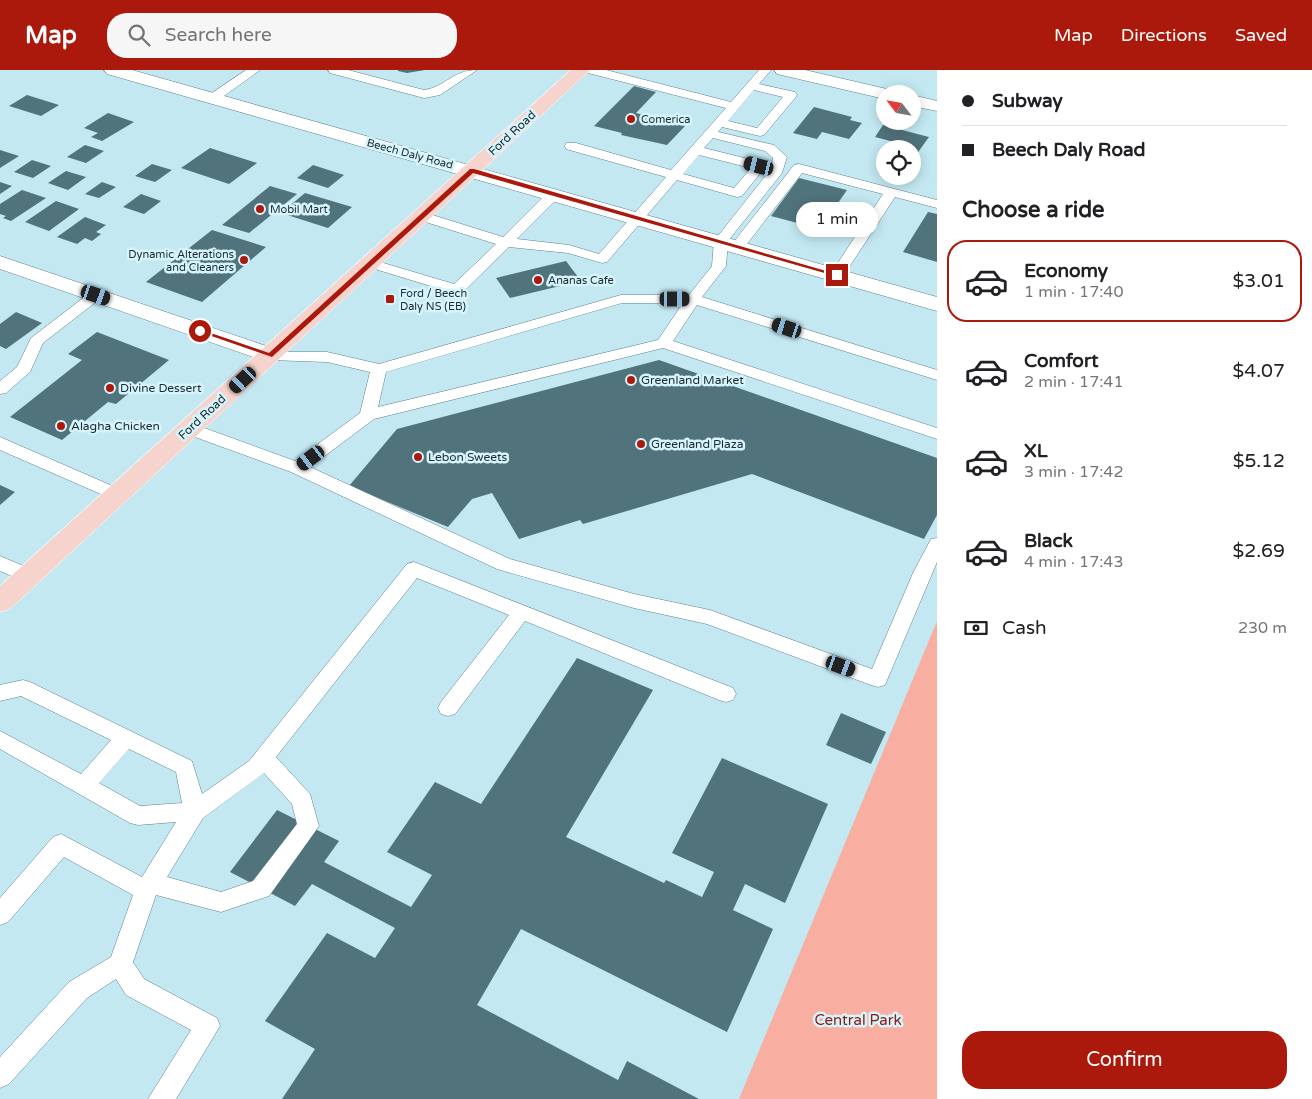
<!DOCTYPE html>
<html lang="en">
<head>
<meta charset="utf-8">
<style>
  body { margin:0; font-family:"Varela Round",sans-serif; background:#f6f6f6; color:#202124; height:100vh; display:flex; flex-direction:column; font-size:19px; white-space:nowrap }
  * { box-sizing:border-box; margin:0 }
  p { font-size:16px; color:#757577 }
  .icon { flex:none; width:28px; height:28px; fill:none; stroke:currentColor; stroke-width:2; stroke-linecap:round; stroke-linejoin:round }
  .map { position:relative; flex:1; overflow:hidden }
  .panel { display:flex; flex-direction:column; background:#fff; width:375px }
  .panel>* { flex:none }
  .top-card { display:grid; align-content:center; height:110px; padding:0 25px; background:#fff }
  .needle { width:32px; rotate:301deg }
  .tools { position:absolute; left:876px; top:15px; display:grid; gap:10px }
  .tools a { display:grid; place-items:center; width:45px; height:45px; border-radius:50%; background:#fff; box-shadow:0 2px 12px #0003; font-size:25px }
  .end { position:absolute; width:22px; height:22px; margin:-11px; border:6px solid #aa190b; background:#fff; box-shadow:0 0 0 2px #fff }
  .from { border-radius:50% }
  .bubble { position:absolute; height:35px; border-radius:18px; background:#fff; box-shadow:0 2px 12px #0003; font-size:16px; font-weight:600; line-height:35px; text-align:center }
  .car { position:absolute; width:15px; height:30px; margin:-15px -8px; border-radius:6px; box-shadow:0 0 4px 1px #0007; background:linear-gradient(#222 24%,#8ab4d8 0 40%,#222 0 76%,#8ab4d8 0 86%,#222 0) }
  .top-card b { display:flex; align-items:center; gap:18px; height:48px; font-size:19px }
  .top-card b+b { border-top:1px solid #e0e0e0 }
  .top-card i { width:12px; height:12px; background:#202124 }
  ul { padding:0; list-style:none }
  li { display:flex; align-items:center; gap:15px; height:82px; margin:0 10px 8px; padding:0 15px; border:2px solid transparent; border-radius:20px }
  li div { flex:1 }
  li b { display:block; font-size:19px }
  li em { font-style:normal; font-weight:600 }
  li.active { border-color:#aa190b }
  li>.icon { width:45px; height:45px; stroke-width:1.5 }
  h2 { padding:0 25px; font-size:22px; line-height:60px }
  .pay { display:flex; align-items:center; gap:12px; height:55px; padding:0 25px; font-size:19px }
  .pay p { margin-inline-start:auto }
  .button { display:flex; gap:10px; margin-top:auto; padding:10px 25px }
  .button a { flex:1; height:58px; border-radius:20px; background:#aa190b; color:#fff; font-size:20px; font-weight:600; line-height:58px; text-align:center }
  header { display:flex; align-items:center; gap:30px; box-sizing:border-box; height:70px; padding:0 25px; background:#aa190b; color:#fff }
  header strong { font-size:24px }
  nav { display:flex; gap:28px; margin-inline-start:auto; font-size:18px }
  .search { width:350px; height:45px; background:#f6f6f6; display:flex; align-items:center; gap:12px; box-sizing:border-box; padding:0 18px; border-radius:20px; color:#757577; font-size:19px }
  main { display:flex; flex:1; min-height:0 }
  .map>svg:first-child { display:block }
</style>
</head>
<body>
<header>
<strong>Map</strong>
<div class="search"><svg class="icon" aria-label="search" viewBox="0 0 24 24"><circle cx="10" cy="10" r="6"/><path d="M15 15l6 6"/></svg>Search here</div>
<nav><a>Map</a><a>Directions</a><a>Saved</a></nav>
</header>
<main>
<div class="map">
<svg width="937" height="1029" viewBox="0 0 937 1029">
  <rect width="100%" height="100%" fill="#c3e8f2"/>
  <path fill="#f8afa2" d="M937 551V1029H739Z"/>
  <g fill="#51737c">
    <path d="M425 0 407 3 398 1V0Z"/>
    <path d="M634 16 656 22 636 43 685 56 667 75 621 65 622 63 594 56Z"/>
    <path d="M27 25 59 35 41 46 9 36Z"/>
    <path d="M814 37 852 47 850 50 862 53 849 69 822 62 817 69 793 63Z"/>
    <path d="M108 43 134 52 102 71 91 67 98 63 84 58Z"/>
    <path d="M883 55 929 67 916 85 912 84V79H893L898 73 875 67Z"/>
    <path d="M85 75 104 81 86 93 67 87Z"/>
    <path d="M210 78 257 93 229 114 181 98Z"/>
    <path d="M0 80 19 86 0 98Z"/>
    <path d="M32 90 51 96 33 108 14 102Z"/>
    <path d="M152 94 172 100 155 112 135 106Z"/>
    <path d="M313 95 344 105 328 118 297 108Z"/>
    <path d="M66 101 86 107 68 120 48 113Z"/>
    <path d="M799 108 847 120 820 159 771 146Z"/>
    <path d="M0 112 12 116 0 124Z"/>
    <path d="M102 112 116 117 99 128 85 124Z"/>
    <path d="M270 116 297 124 249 163 222 155Z"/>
    <path d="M22 120 46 128 11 151 3 148 6 146 0 144V134Z"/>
    <path d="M305 123 352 137 328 158 281 143Z"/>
    <path d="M141 124 161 131 144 144 123 137Z"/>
    <path d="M56 131 79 139 49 161 25 152Z"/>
    <path d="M928 142 937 144V192L903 182Z"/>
    <path d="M85 147 106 155 96 162 101 164 92 171 85 168 77 174 57 167Z"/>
    <path d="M212 160 266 177 202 232 146 212Z"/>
    <path d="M566 191 581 211 510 228 496 208Z"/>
    <path d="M16 242 42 253 6 279 0 276V254Z"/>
    <path d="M97 262 169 290 116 334 108 332 62 370 10 347 82 290 68 284Z"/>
    <path d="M659 290 937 388V445L924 469 752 404 583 454 580 450 519 469 492 423 472 429 448 457 349 416 397 359Z"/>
    <path d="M0 415 15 422 0 435Z"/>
    <path d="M577 588 653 620 566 767 664 813 666 810 702 827 714 802 672 783 722 688 828 734 785 833 745 814 733 840 773 859 727 962 521 859 477 935 618 1010 627 991 699 1029H282L315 979 265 951 327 863 375 888 395 858 312 814 295 836 230 802 277 740 339 771 324 792 411 837 432 805 387 782 435 712 481 734Z"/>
    <path d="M841 643 886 662 871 694 826 675Z"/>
  </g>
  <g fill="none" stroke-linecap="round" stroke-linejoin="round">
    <defs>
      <g id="lane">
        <path d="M246 0H260L217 31H209L207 28 209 25Z"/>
        <path d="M328 0H348L424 20C446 17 452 0 477 0L440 25 424 28 330 3Z"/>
        <path d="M586 0H606L731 32 759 0H771L759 14 795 22 797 25 795 28 764 65 760 66 722 57 718 62 774 75 787 87 782 103 728 171 726 196 702 227 937 300V310L697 235 673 271 937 358V369L663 278 374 349 310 397 510 489 634 524 710 540 872 599 913 503 931 469 937 468V492L885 615 878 617 871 615 707 554 634 538 497 499 291 402 184 363 182 359 184 355H196L295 391 360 343 370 302 327 292 270 290 264 288 262 285 264 282H327L379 294 621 225H689L712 196 714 171 771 99 773 88 765 81 713 68 704 78 764 93 766 96 742 126 737 127 677 110 607 192 602 193 568 183 509 177 462 223 457 224 365 196 363 193 370 189 454 214 496 174 416 149 414 146 416 143H426L503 167 549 121H559L561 124 559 127 517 169 569 175 599 184 666 107 566 79 565 76 566 73H576L671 100 726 38 588 3ZM754 20 783 27 757 58 728 51ZM699 85 751 98 734 118 683 104ZM622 233H683L658 270 378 337 386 302Z"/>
        <path d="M799 94 937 130V138L895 127 842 208H832L830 205 883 124 802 103 743 179H733L731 176 733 173 794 95Z"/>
        <path d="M96 221 101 222 103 225 101 228 43 273 30 302 6 323 0 324V311L17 297 31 268 91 222Z"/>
        <path d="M0 367 124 421 127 425 124 429 118 431 112 429 0 380Z"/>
        <path d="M0 486 35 501 37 506 35 511 28 513 0 501Z"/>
        <path d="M414 492 733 618 736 624 733 630 726 632 719 630 525 551 455 644 448 646 441 644 438 638 441 632 509 545 417 508 276 687 310 724 319 756 269 826 221 842 156 825 133 892 144 909 217 948 220 956 176 1029H148L191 960 126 925 116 909 87 928 9 1014 0 1018V987L69 912 111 887 133 825 64 787 8 852 0 855V828L53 767 61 764 142 807 176 752 138 755 130 753 0 679V661L81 704 111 670 21 626 0 631V615L23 610 30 612 192 691 202 724 249 691 407 494ZM129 679 176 702 182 733 140 736 99 713ZM264 703 292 734 297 754 253 811 221 822 167 807 203 748Z"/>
      </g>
      <g id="street">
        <path d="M774 0H805L891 20 894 24H885V29L777 4Z"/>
        <path d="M912 25 937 31V41L912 36Z"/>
        <path d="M0 186 278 280 281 285 278 290 270 292 262 290 0 199Z"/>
      </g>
      <path id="secondary" d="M104 0H132L937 227V241L107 4Z"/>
      <path id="primary" d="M571 0H590L10 539 0 542V516Z"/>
    </defs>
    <use href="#lane" stroke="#5f818b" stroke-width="1"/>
    <use href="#street" stroke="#5f818b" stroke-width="1"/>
    <use href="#secondary" stroke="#5f818b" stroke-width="1"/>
    <use href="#primary" stroke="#fff" stroke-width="1"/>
    <use href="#lane" fill="#fff" fill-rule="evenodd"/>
    <use href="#street" fill="#fff" fill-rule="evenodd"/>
    <use href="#secondary" fill="#fff" fill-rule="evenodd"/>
    <use href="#primary" fill="#f6d4cd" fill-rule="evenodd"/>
  </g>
  <path fill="#aa190b" d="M470 99H474L840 205 835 206 473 103 272 287 197 261 202 260 269 283Z"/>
  <g fill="#aa190b" stroke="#d6f4fc" stroke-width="2">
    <circle cx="631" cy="49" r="5"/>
    <circle cx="260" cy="139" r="5"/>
    <circle cx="244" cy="190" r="5"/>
    <circle cx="538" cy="210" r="5"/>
    <rect x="385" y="224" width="10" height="10" rx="2.5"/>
    <circle cx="631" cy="310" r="5"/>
    <circle cx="110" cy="318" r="5"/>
    <circle cx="61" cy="356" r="5"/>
    <circle cx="641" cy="374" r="5"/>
    <circle cx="418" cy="387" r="5"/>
  </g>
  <g text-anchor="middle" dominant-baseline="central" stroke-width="5" stroke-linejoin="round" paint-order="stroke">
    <g font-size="11" fill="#1c2b2e" stroke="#d6f4fc" text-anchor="start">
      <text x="641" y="49">Comerica</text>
      <text x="270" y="139">Mobil Mart</text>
      <text x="234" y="184" text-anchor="end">Dynamic Alterations<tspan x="234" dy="13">and Cleaners</tspan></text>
      <text x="548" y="210">Ananas Cafe</text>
      <text x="400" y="223">Ford / Beech<tspan x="400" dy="13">Daly NS (EB)</tspan></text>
    </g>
    <g font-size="11" fill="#1c2b2e" stroke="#d6f4fc">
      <text transform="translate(410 84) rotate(15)">Beech Daly Road</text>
    </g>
    <g font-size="12" fill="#1c2b2e" stroke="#d6f4fc">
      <text transform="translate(512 63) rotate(-43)">Ford Road</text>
      <text transform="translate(202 347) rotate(-43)">Ford Road</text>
    </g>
    <g font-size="12" fill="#1c2b2e" stroke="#d6f4fc" text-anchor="start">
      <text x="641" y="310">Greenland Market</text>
      <text x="120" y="318">Divine Dessert</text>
      <text x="71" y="356">Alagha Chicken</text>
      <text x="651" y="374">Greenland Plaza</text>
      <text x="428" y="387">Lebon Sweets</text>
    </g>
    <g font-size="15" fill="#892116" stroke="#d6f4fc">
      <text x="858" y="950">Central Park</text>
    </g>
  </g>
</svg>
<div class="tools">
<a><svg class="needle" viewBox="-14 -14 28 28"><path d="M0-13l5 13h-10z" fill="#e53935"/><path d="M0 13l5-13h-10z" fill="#757577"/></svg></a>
<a><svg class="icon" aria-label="locate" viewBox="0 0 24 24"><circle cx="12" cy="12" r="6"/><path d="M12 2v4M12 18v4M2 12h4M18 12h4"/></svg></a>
</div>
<i class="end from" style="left:200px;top:261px"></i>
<i class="end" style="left:837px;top:205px"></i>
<div class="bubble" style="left:796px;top:132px;width:82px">1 min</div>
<i class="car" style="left:759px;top:96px;rotate:284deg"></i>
<i class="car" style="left:96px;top:225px;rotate:109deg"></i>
<i class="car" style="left:675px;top:229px;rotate:90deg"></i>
<i class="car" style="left:787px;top:258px;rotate:288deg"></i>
<i class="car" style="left:243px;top:310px;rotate:227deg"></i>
<i class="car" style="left:311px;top:388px;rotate:233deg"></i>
<i class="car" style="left:841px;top:596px;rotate:110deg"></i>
</div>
<section class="panel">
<div class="top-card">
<b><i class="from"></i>Subway</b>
<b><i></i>Beech Daly Road</b>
</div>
<h2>Choose a ride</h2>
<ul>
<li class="active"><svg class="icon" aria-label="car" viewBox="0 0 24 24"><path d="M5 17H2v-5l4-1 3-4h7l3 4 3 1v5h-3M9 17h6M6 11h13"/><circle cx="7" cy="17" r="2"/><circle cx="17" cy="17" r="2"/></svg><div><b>Economy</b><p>1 min · 17:40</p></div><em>$3.01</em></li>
<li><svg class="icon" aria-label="car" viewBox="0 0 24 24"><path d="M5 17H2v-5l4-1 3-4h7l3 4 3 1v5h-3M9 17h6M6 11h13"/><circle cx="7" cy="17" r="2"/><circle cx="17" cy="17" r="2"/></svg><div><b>Comfort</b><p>2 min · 17:41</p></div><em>$4.07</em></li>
<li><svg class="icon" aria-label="car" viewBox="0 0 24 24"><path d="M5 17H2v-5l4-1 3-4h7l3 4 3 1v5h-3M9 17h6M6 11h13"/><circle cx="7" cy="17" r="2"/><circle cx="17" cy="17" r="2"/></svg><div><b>XL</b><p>3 min · 17:42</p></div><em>$5.12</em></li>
<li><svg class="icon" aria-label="car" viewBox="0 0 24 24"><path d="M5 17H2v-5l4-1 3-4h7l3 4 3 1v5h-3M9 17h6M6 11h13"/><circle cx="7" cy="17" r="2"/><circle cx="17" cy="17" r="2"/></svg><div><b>Black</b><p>4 min · 17:43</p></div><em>$2.69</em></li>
</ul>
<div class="pay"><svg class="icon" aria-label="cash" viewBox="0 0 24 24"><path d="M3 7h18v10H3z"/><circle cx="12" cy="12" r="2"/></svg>Cash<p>230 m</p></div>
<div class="button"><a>Confirm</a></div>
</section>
</main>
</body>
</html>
